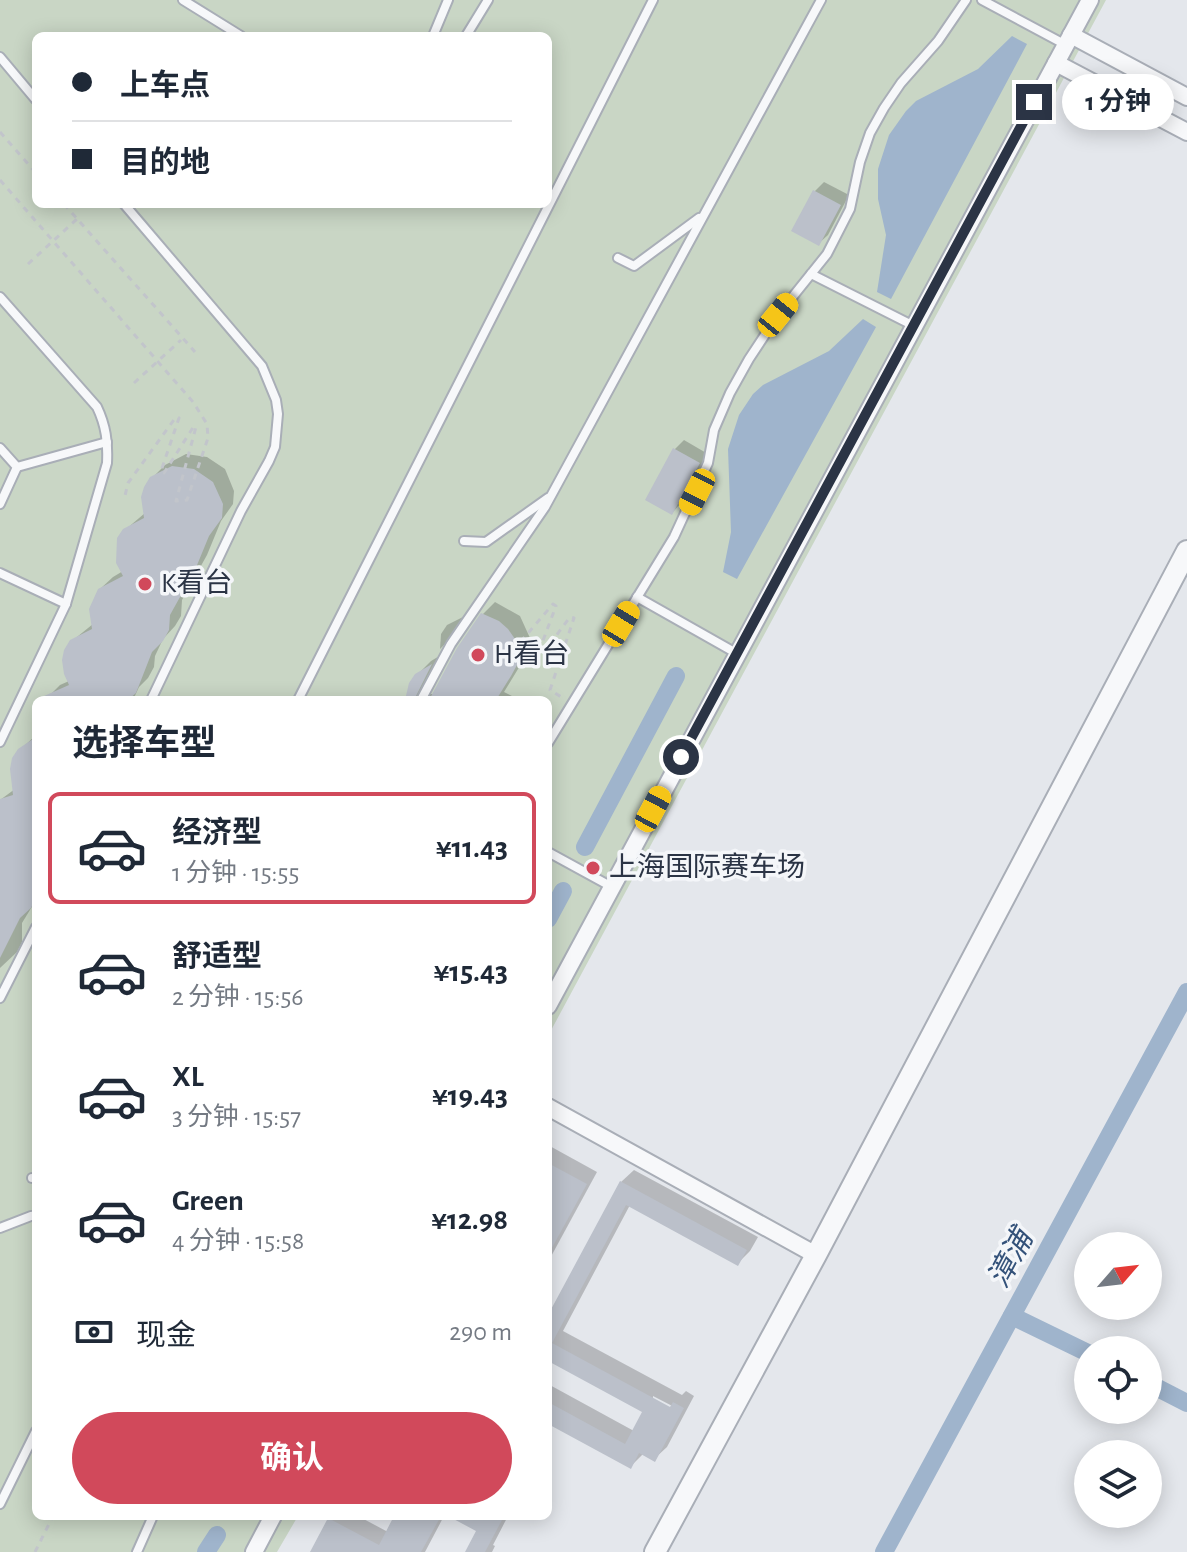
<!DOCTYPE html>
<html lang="zh">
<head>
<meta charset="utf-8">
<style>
  body { margin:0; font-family:"Alegreya Sans","Noto Sans SC",sans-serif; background:#f2f2f3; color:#1f2937; height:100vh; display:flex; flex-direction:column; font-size:30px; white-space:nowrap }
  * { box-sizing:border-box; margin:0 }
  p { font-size:26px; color:#747a83 }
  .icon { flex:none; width:44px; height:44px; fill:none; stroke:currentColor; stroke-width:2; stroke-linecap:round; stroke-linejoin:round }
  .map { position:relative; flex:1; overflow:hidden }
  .details { position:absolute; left:32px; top:696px; width:520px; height:824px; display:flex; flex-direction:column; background:#fff; border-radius:12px; box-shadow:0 4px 20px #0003 }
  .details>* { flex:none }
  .banner { position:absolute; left:32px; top:32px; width:520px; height:176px; border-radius:12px; box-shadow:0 4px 20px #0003; display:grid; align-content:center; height:176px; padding:0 40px; background:#fff }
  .needle { width:52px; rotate:62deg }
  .tools { position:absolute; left:1074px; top:1232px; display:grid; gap:16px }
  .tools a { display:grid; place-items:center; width:88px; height:88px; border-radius:50%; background:#fff; box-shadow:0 4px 20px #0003; font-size:40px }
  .end { position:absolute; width:36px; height:36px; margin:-18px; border:10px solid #2b3445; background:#fff; box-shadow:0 0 0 4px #fff }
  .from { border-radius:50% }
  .bubble { position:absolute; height:56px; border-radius:28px; background:#fff; box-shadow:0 4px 20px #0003; font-size:26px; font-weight:700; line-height:56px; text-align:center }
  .car { position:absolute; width:24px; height:48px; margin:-24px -12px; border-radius:10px; box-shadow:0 0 6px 2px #0007; background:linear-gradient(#f5c518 24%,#345 0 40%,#f5c518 0 76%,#345 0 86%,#f5c518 0) }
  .banner b { display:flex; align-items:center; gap:28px; height:76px; font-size:30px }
  .banner b+b { border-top:2px solid #e0e1e3 }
  .banner i { width:20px; height:20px; background:#1f2937 }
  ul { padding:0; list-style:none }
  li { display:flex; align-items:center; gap:24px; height:112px; margin:0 16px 12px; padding:0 24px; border:4px solid transparent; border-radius:12px }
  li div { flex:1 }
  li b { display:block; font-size:30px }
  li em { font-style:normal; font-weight:700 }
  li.active { border-color:#d1495b }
  li>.icon { width:72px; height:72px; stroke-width:1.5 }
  h2 { padding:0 40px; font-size:36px; line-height:96px }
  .pay { display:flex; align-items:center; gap:20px; height:88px; padding:0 40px; font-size:30px }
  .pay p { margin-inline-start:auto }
  .primary-button { display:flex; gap:16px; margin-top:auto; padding:16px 40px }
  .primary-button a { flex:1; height:92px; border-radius:48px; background:#d1495b; color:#fff; font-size:32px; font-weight:700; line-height:92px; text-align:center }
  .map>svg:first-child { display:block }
</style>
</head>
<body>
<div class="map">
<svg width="1187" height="1552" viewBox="0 0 1187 1552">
  <rect width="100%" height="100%" fill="#e4e7ec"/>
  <path fill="#c9d6c5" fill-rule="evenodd" d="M0 0H1106L548 1036V700H36V1516H298L277 1552H0ZM36 36H548V204H36Z"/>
  <g fill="#9fb4cc">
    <path d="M1012 36 1027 44 891 299 877 292 886 235 878 199V169L889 135 906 111 916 101 978 69Z"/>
    <path d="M863 319 876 327 737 579 723 572 731 532 728 449 739 415 753 394 763 385 829 351Z"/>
  </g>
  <g fill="#0003" fill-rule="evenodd">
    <path d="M824 182 849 195 828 235 818 244 815 191Z"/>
    <path d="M684 440 708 454 681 503 672 513 675 449Z"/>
    <path d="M186 454 207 457 225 469 234 491 233 504 221 521 207 555 182 600 181 616 175 626 163 639 155 656 154 667 148 678 139 687 133 700H45L60 685 69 681 72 641 93 624 99 590 113 577 123 571 125 530 145 513 152 478 165 465Z"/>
    <path d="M495 602 520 616 530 638 529 651 504 692 520 700H410L417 675 431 661 441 655 426 686 430 694H434L482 615Z"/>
    <path d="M465 616 450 639 440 649 441 634 447 625Z"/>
    <path d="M36 735V900L22 923V942L17 952 0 968V800L15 789 20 750Z"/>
    <path d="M548 1145 597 1172 548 1262Z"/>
    <path d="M634 1170 758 1237 750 1251 738 1263 630 1205 563 1331 682 1395 686 1391 694 1396 667 1447 654 1459 644 1453 631 1466 548 1421V1384L634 1431 645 1412 548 1360V1318L621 1182ZM653 1396 680 1410 678 1414 653 1400Z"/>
    <path d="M333 1516H358L388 1532 396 1516H444L425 1552H312Z"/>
    <path d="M453 1516H508L493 1545 495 1546 492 1552H467L479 1530Z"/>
  </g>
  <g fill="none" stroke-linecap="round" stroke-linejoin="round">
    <g stroke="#9fb4cc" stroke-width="18">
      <path d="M585 847 676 676"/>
      <path d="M548 919 563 891"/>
      <path d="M1012 1316 1088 1353"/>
      <path d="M1148 1383 1187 1403"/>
      <path d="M206 1552 217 1535"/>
      <path d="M884 1552 1187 992"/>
    </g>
  </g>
  <g fill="#bbc0ca">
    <path d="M813 190 841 205 819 246 791 231Z"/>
    <path d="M673 448 700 463 672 515 645 500Z"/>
    <path d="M172 466 194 469 213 482 223 504 222 518 209 536 195 570 170 615 169 630 163 641 152 652 136 693 128 700H35L69 685 64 674 62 660 64 650 70 640 92 629 89 609 98 589 123 576 116 563 117 538 123 529 144 518 141 497 144 487 150 477Z"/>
    <path d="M481 613 499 621 508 629 515 639 518 651 517 665 511 676 496 700H429L457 648Z"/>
    <path d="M432 664 414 700H405L409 683 415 674Z"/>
    <path d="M36 737V898L31 908 20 918 0 958V799L13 795 10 769 12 758 18 749Z"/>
    <path d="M548 1163 587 1184 548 1255Z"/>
    <path d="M620 1181 747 1250 738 1266 626 1205 552 1343 670 1407 673 1402 684 1408 655 1462 639 1453 631 1469 548 1424V1402L625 1444 642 1412 548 1361V1315Z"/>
    <path d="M394 1516H441L421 1552H310L328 1518 379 1545Z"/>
    <path d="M448 1516H494L502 1520 485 1552H465L476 1531Z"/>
  </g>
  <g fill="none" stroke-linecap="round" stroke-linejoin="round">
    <defs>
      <g id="service">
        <path d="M183 0 241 36"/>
        <path d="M982 0 1066 45"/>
        <path d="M433 36 448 0"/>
        <path d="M466 36 488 0"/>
        <path d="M0 57 36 100"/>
        <path d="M124 204 262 366 276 400 278 414 275 447 269 461 241 511 151 700"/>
        <path d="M618 258 634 266 699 218"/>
        <path d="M811 274 914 326"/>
        <path d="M0 297 97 407C106 426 108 442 107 463L66 604 0 742"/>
        <path d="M0 448 17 467 0 504"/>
        <path d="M17 467 107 442"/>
        <path d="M464 541 486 542 548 498"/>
        <path d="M0 573 66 604"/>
        <path d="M637 597 736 653"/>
        <path d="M298 700 653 0"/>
        <path d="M421 700 451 644 545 507 821 0"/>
        <path d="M548 743 674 537 708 463 714 430 730 393 749 359 778 315 827 254 850 209 860 162 870 133 884 108 901 83 938 41 966 0"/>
        <path d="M548 852 612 887"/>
        <path d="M0 998 36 927"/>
        <path d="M32 1178H36"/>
        <path d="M0 1228 31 1216"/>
        <path d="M0 1504 36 1431"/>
        <path d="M137 1552 153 1516"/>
      </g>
      <g id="minor">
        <path d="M1071 35 1187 97"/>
        <path d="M1056 63 1187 132"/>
        <path d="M548 1006 1090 0"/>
        <path d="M548 1107 816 1255"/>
        <path d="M254 1552 273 1516"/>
      </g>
      <path id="tertiary" d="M655 1552 816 1255 1187 551"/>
    </defs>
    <use href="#service" stroke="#a9aeb7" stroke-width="12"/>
    <use href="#minor" stroke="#a9aeb7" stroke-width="20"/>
    <use href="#tertiary" stroke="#a9aeb7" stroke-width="24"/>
    <g stroke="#c2c5cb" stroke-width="3" stroke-dasharray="6 6" stroke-linecap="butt">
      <path d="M0 132 36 173"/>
      <path d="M0 180 193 402 207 424 208 438 187 500 176 501 196 427 194 426 164 473 161 471 179 418 176 417 128 483 124 500"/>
      <path d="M64 204 195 352"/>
      <path d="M28 264 77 219"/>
      <path d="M134 383 181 340"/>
      <path d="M505 660 553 604 556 606 536 659 538 660 570 617 574 618 550 690 563 698"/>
      <path d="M35 1552 53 1516"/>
    </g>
    <use href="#service" stroke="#f7f8fa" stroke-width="8"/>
    <use href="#minor" stroke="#f7f8fa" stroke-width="16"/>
    <use href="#tertiary" stroke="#f7f8fa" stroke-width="20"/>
  </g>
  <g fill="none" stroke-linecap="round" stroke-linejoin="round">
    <path stroke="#2b3445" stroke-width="10" d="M681 757 1034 102"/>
  </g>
  <g fill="#d1495b" stroke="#f4f6f9" stroke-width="3">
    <circle cx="145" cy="584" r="8"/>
    <circle cx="478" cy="655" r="8"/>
    <circle cx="593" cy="868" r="8"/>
  </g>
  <g text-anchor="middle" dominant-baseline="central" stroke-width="7" stroke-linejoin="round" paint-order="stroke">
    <g font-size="28" fill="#2b3445" stroke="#f4f6f9" text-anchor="start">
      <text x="161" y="584">K看台</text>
      <text x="494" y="655">H看台</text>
      <text x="609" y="868">上海国际赛车场</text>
    </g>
    <g font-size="30" font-style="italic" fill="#34527a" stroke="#f4f6f9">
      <text transform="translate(1011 1259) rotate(-62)">漳浦</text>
    </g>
  </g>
</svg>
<div class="tools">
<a><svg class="needle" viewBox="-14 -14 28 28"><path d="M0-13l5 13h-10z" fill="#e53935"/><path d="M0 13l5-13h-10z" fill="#747a83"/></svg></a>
<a><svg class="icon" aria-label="locate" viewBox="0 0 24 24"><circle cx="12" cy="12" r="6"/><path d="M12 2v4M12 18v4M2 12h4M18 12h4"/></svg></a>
<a><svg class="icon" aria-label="layers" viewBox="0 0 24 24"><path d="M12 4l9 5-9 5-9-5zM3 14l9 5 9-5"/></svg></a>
</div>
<i class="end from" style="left:681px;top:757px"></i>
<i class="end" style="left:1034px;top:102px"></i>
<div class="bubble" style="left:1062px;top:74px;width:112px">1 分钟</div>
<i class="car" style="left:778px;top:315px;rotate:39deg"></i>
<i class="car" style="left:697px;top:492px;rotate:207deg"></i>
<i class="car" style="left:621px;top:624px;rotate:31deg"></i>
<i class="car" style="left:653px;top:809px;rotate:28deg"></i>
<div class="banner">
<b><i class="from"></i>上车点</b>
<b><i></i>目的地</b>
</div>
<section class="details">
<h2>选择车型</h2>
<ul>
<li class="active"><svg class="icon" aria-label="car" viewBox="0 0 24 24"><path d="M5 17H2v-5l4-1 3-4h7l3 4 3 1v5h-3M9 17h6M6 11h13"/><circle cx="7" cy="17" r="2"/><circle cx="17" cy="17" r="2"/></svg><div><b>经济型</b><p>1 分钟 · 15:55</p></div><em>¥11.43</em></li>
<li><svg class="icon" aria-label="car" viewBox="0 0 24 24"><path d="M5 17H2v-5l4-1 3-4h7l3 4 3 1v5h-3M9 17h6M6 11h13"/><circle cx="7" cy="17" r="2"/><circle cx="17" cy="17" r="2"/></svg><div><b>舒适型</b><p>2 分钟 · 15:56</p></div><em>¥15.43</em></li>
<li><svg class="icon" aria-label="car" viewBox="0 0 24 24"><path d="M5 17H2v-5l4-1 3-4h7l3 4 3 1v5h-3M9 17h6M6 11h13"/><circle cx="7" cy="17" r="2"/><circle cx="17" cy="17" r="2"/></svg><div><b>XL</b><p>3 分钟 · 15:57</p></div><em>¥19.43</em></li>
<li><svg class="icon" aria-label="car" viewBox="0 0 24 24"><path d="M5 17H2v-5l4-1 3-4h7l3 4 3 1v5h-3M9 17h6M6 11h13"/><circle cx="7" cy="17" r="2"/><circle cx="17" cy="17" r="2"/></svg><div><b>Green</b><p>4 分钟 · 15:58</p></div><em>¥12.98</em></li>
</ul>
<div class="pay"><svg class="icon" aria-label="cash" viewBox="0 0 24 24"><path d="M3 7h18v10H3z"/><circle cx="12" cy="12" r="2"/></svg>现金<p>290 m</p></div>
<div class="primary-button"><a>确认</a></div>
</section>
</div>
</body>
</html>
